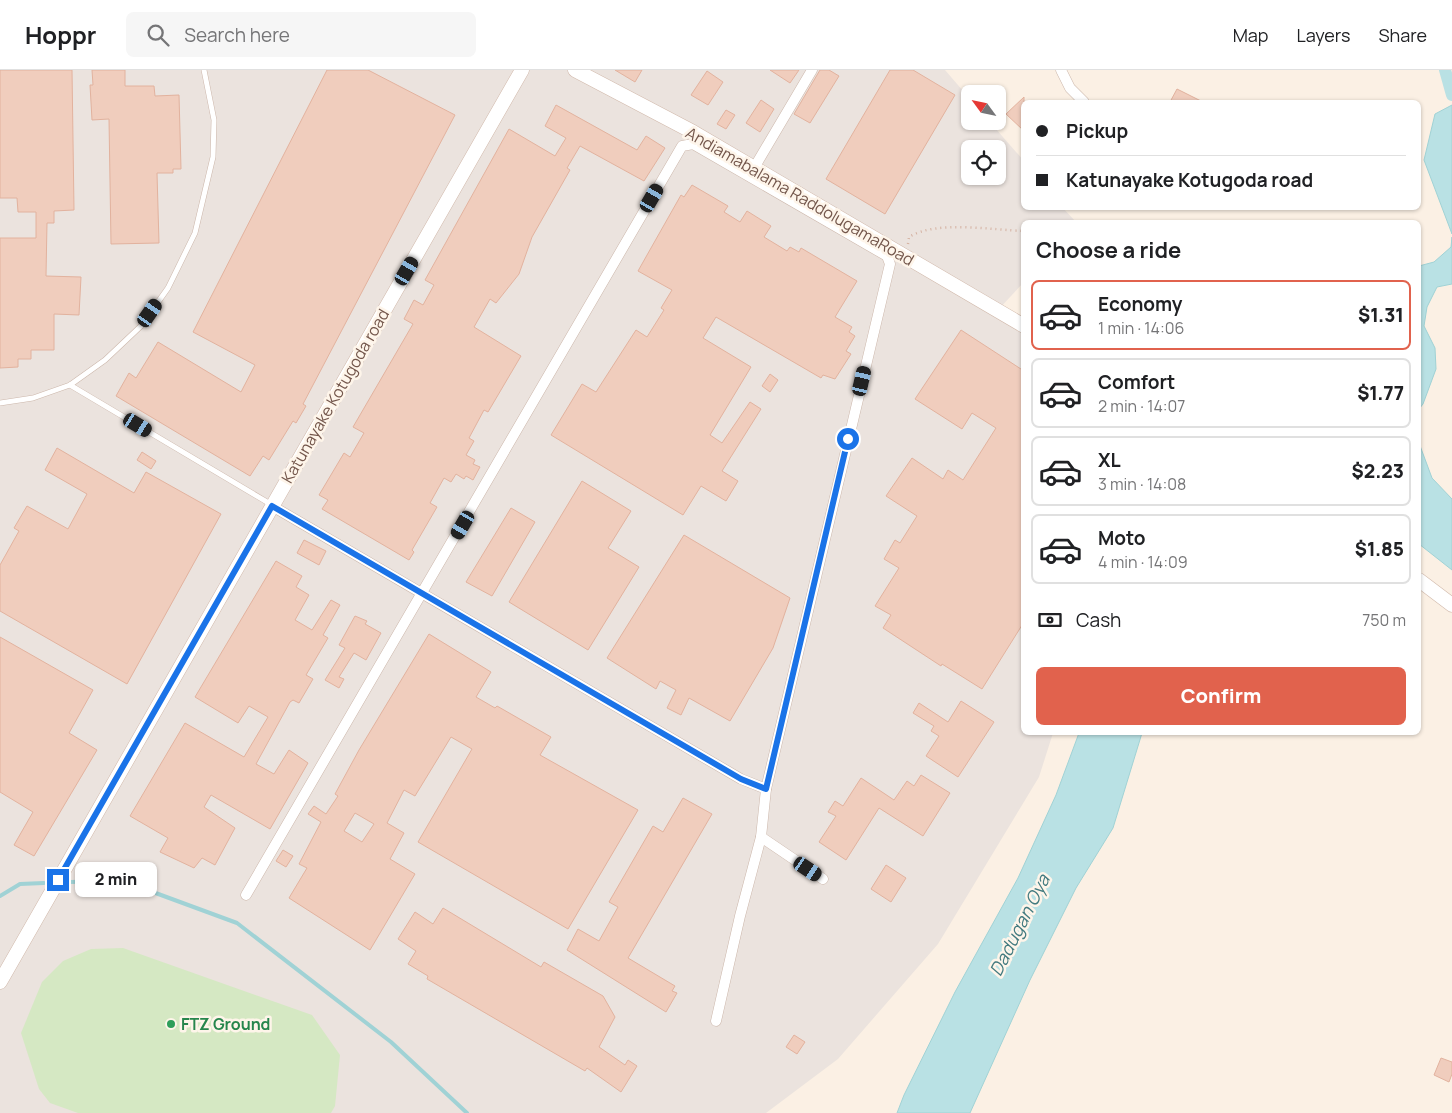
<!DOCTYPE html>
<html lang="en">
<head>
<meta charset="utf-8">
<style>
  body { margin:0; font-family:Manrope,sans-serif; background:#f6f6f6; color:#202124; height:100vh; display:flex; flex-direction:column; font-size:19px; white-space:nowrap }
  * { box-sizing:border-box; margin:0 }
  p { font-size:16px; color:#757577 }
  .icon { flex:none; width:28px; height:28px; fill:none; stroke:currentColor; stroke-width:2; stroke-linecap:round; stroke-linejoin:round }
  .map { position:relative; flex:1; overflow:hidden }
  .panel { position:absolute; left:1021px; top:150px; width:400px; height:515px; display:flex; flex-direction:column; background:#fff; border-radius:8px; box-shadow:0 1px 4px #0004 }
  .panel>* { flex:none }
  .hud { position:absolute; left:1021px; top:30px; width:400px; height:110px; border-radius:8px; box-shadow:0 1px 4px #0004; display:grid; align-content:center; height:110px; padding:0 15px; background:#fff }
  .needle { width:32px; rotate:303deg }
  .fabs { position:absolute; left:961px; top:15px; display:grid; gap:10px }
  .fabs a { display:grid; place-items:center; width:45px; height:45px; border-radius:8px; background:#fff; box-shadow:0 1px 4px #0004; font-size:25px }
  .end { position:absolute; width:22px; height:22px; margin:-11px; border:6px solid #1a73e8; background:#fff; box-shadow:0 0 0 2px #fff }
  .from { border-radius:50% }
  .bubble { position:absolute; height:35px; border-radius:8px; background:#fff; box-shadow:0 1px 4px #0004; font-size:16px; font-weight:800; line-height:35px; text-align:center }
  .car { position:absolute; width:15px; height:30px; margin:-15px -8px; border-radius:6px; box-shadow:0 0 4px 1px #0007; background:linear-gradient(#222 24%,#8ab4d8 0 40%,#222 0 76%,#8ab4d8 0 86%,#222 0) }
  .hud b { display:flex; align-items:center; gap:18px; height:48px; font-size:19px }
  .hud b+b { border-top:1px solid #e0e0e0 }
  .hud i { width:12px; height:12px; background:#202124 }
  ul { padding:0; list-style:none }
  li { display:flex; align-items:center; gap:15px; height:70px; margin:0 10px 8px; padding:0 5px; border:2px solid #e0e0e0; border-radius:8px }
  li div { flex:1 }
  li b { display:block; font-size:19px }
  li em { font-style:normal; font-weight:800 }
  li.active { border-color:#e1624d }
  li>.icon { width:45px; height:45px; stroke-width:1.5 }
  h2 { padding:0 15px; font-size:22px; line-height:60px }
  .pay { display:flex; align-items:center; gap:12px; height:55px; padding:0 15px; font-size:19px }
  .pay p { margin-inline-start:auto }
  .action { display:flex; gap:10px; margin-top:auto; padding:10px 15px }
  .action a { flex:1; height:58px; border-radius:8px; background:#e1624d; color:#fff; font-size:20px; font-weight:800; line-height:58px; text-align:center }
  header { display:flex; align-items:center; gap:30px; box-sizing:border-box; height:70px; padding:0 25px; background:#fff; border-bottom:1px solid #e0e0e0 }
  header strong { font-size:24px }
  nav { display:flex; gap:28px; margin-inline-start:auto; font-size:18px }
  .search { width:350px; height:45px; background:#f6f6f6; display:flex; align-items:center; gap:12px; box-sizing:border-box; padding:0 18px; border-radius:8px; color:#757577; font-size:19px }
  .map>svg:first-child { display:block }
</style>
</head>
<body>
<header>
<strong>Hoppr</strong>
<div class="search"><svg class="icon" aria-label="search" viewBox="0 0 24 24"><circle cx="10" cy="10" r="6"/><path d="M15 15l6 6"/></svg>Search here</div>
<nav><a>Map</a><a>Layers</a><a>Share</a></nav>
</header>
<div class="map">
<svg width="1452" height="1043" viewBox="0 0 1452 1043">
  <rect width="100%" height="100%" fill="#fbf0e4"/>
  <path fill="#ebe3de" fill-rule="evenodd" d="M0 0H945L970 29V51H989L1024 91V138H1063L1076 152H1024V212L998 240 1024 257V662L1053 663 1039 707 938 874 838 989 766 1043H0ZM970 79H998V106H970Z"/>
  <path fill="#d5e8c3" d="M123 878 312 945 340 985 335 1036 331 1043H78L50 1033 39 1019 21 963 42 912 63 891 91 879Z"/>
  <g fill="#b9e1e4" stroke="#a0d2d5">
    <path d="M1452 35V164L1424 90 1435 44Z"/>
    <path d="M1452 167V214L1437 217 1427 237 1424 256 1435 278 1436 299 1423 334 1419 339V196L1434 192 1451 177Z"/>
    <path d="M1419 373 1432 408 1452 429V500L1419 474Z"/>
    <path d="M1079 663H1142L1113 758 1076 818 1030 910 970 1043H897L904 1025 955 922 1018 808 1056 725Z"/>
  </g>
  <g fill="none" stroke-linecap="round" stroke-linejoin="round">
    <g stroke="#a0d2d5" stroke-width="4">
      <path d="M69 812 123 811 237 853 391 972 467 1043"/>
      <path d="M0 826 20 814 44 813"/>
    </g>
    <path stroke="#b9e1e4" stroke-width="12" d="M1445 0 1452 25"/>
  </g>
  <g fill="#f0cdbd" stroke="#e2b29e" fill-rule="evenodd">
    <path d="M0 0H72L74 140 54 141V153H47L46 206 81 207 79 245 54 244V280H31V289H18V297L0 298V168H36V142H18L17 128H0Z"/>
    <path d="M92 0H125V16H154L155 26 179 25 181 99H173V103H157L159 173 111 174 109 49 92 50 90 15H93Z"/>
    <path d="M327 0H368L455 45 303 334 306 336 296 353 293 351 269 390 263 386 250 406 116 326 129 303 136 308 158 272 241 322 255 295 193 262Z"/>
    <path d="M615 0H642L635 12Z"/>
    <path d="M770 0H799L790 13Z"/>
    <path d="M820 0H829L839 6 810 53 794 44Z"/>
    <path d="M890 0H913L955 25 885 144 826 109Z"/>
    <path d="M707 1 723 12 708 35 691 25Z"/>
    <path d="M1177 19 1203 32H1170Z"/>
    <path d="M1024 27V61L1006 44Z"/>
    <path d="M761 30 774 39 760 62 746 53Z"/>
    <path d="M556 35 637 80 646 66 665 78 644 111 580 76 567 98 570 100 532 167 519 204 496 233 490 229 474 257 521 286 488 342 484 340 469 368 474 371 466 385 475 390 473 394 480 397 473 410 466 406 464 409 456 404 451 412 444 408 430 433 437 437 412 480 414 482 409 490 322 439 328 430 319 425 344 383 350 387 364 363 353 357 413 254 404 249 414 230 423 235 434 215 425 210 509 59 555 86 566 68 545 56Z"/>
    <path d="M726 40 735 45 726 59 717 54Z"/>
    <path d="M692 115 728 136 724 142 740 152 747 141 771 156 764 167 787 181 790 177 799 182 801 178 857 211 835 247 852 257 849 262 855 266 846 281 851 284 835 309 823 305 821 308 716 247 703 268 751 297 710 365 722 373 750 332 761 339 722 401 738 411 726 431 701 416 683 445 551 365 582 314 596 322 636 260 647 267 664 240 661 238 672 220 638 201 681 125 684 127Z"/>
    <path d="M961 260 1024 301V552L982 619 942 594 941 596 883 558 891 545 875 536 899 498 884 489 895 470 900 473 917 446 886 426 912 388 943 409 948 400 963 410 996 358 972 343 962 359 915 329Z"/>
    <path d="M770 304 778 310 770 322 762 316Z"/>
    <path d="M57 378 134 423 146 402 221 444 127 614 0 541V495L19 461 14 458 27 436 68 459 87 424 45 400Z"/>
    <path d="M142 382 156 391 151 399 137 390Z"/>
    <path d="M582 411 631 441 608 478 639 497 588 580 509 532Z"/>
    <path d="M511 438 535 452 492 526 466 512Z"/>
    <path d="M684 465 790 528 773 578 730 651 689 628 681 645 667 638 676 620 660 611 656 619 607 588Z"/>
    <path d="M304 470 326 481 319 495 297 483Z"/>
    <path d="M276 491 302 506 296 517 309 525 295 550 312 560 331 530 340 535 323 565 328 568 306 605 313 609 299 633 293 630 290 632 256 694 274 704 289 680 308 693 270 759 211 725 204 737 235 758 215 795 202 788 194 798 160 782 168 768 130 746 185 653 244 687 268 647 249 636 238 653 195 627Z"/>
    <path d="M355 546 367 551 365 554 381 563 366 590 354 583 339 607 344 609 339 618 325 610 345 578 339 575Z"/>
    <path d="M429 564 491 602 476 627 495 638 497 636 551 667 540 685 638 740 568 859 418 772 472 679 451 667 415 726 404 720 387 753 404 763 390 789 415 804 370 880 289 828 307 798 299 794 321 752 308 744 314 736 326 744 338 726 335 724 359 680ZM355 743 374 754 362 772 344 761Z"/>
    <path d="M0 567 93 620 69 663 97 680 34 786 14 775 33 742 0 722Z"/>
    <path d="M961 631 994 652 958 707 926 686 939 666 931 661 934 656 913 643 919 633 948 652Z"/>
    <path d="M921 705 950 723 923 766 879 738 846 790 819 772 836 746 828 742 835 731 843 736 861 708 894 730 907 711 914 716Z"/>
    <path d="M683 728 712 744 628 888 675 916 672 921 677 923 666 942 567 880 578 859 599 871 618 837 609 832 653 756 663 762Z"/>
    <path d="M283 780 293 786 286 797 276 791Z"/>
    <path d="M886 795 906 808 891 832 871 819Z"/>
    <path d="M443 838 541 897 544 892 603 926 615 947 599 977 625 995 628 990 637 996 621 1022 587 998 585 1001 427 909 428 906 408 894 416 881 398 869 415 842 433 854Z"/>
    <path d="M794 965 805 972 797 984 786 977Z"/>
    <path d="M1441 988 1452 992V1004L1449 1012 1434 1005Z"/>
  </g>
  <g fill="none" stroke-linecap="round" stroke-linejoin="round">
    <defs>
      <g id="lane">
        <path d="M70 315 272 435"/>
        <path d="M0 333 33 328 70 315 105 290 141 256 168 218 195 163 213 87 214 50 204 0"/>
      </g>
      <g id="street">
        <path d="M1061 0 1070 18 1084 32"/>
        <path d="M754 98 812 0"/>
        <path d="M761 767 823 809"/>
        <path d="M246 825 682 76 693 74 887 186 890 194 766 719 741 709 272 436"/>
        <path d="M716 951 740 846 761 767 766 719"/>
      </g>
      <g id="secondary">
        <path d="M575 0 693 62 1024 256"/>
        <path d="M1419 510 1452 535"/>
        <path d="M0 912 522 0"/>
      </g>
    </defs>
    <use href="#lane" stroke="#ccb7ab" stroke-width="6"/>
    <use href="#street" stroke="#ccb7ab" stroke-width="11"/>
    <use href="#secondary" stroke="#d1b9ab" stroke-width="15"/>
    <path stroke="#d4b0a0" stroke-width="2.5" stroke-dasharray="1 4" stroke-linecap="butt" d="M908 174 909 167C936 150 992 160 1024 161"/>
    <use href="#lane" stroke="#fff" stroke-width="5"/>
    <use href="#street" stroke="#fff" stroke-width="10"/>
    <use href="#secondary" stroke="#fff" stroke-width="14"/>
  </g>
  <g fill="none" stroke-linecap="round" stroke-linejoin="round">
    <path stroke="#1a73e8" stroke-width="6" d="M58 810 272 436 741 709 766 719 848 369"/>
  </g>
  <circle fill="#2e9e5b" stroke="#fef5ea" stroke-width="2" cx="171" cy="954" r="5"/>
  <g text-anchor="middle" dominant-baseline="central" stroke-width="5" stroke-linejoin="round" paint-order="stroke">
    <g font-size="16" fill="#73564b" stroke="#fef5ea">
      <text transform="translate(800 126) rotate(30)">Andiamabalama RaddolugamaRoad</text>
      <text transform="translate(335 326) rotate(-60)">Katunayake Kotugoda road</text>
    </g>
    <g font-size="16" font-weight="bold" fill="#27864d" stroke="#fef5ea" text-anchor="start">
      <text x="181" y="954">FTZ Ground</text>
    </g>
    <g font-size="18" font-style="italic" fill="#427a7f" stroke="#fef5ea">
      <text transform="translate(1019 855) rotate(-63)">Dadugan Oya</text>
    </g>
  </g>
</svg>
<div class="fabs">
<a><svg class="needle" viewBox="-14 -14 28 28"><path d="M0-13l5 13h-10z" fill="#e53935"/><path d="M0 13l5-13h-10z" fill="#757577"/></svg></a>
<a><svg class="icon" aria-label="locate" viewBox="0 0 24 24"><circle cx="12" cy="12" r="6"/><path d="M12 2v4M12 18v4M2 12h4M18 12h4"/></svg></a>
</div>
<i class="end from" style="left:848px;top:369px"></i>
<i class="end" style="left:58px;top:810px"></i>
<div class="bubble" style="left:75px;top:792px;width:82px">2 min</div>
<i class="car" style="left:652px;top:128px;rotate:30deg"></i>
<i class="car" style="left:407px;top:201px;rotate:30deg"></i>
<i class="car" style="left:150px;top:243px;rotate:35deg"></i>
<i class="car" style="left:862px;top:311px;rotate:13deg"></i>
<i class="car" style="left:138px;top:355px;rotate:121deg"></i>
<i class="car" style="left:463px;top:455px;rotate:210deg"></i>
<i class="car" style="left:808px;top:799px;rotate:124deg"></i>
<div class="hud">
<b><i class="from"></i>Pickup</b>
<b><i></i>Katunayake Kotugoda road</b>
</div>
<section class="panel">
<h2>Choose a ride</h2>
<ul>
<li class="active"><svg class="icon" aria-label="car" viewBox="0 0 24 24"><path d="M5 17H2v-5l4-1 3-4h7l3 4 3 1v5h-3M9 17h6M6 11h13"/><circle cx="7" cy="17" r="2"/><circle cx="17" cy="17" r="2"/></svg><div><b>Economy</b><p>1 min · 14:06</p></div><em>$1.31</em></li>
<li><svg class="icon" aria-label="car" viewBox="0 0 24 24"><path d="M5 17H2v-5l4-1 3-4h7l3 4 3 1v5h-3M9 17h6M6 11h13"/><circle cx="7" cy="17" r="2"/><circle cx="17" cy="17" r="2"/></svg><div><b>Comfort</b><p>2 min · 14:07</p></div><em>$1.77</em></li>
<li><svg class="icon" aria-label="car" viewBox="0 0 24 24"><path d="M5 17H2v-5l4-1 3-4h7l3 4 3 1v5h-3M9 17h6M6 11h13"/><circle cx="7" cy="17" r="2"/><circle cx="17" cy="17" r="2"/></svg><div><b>XL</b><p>3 min · 14:08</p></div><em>$2.23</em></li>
<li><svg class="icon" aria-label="car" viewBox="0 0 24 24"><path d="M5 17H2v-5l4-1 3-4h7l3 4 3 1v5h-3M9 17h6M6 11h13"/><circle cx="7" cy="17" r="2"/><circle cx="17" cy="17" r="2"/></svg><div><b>Moto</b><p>4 min · 14:09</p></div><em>$1.85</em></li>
</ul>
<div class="pay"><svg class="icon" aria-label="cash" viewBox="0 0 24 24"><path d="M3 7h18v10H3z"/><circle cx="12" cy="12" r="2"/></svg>Cash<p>750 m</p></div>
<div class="action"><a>Confirm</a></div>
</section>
</div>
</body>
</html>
